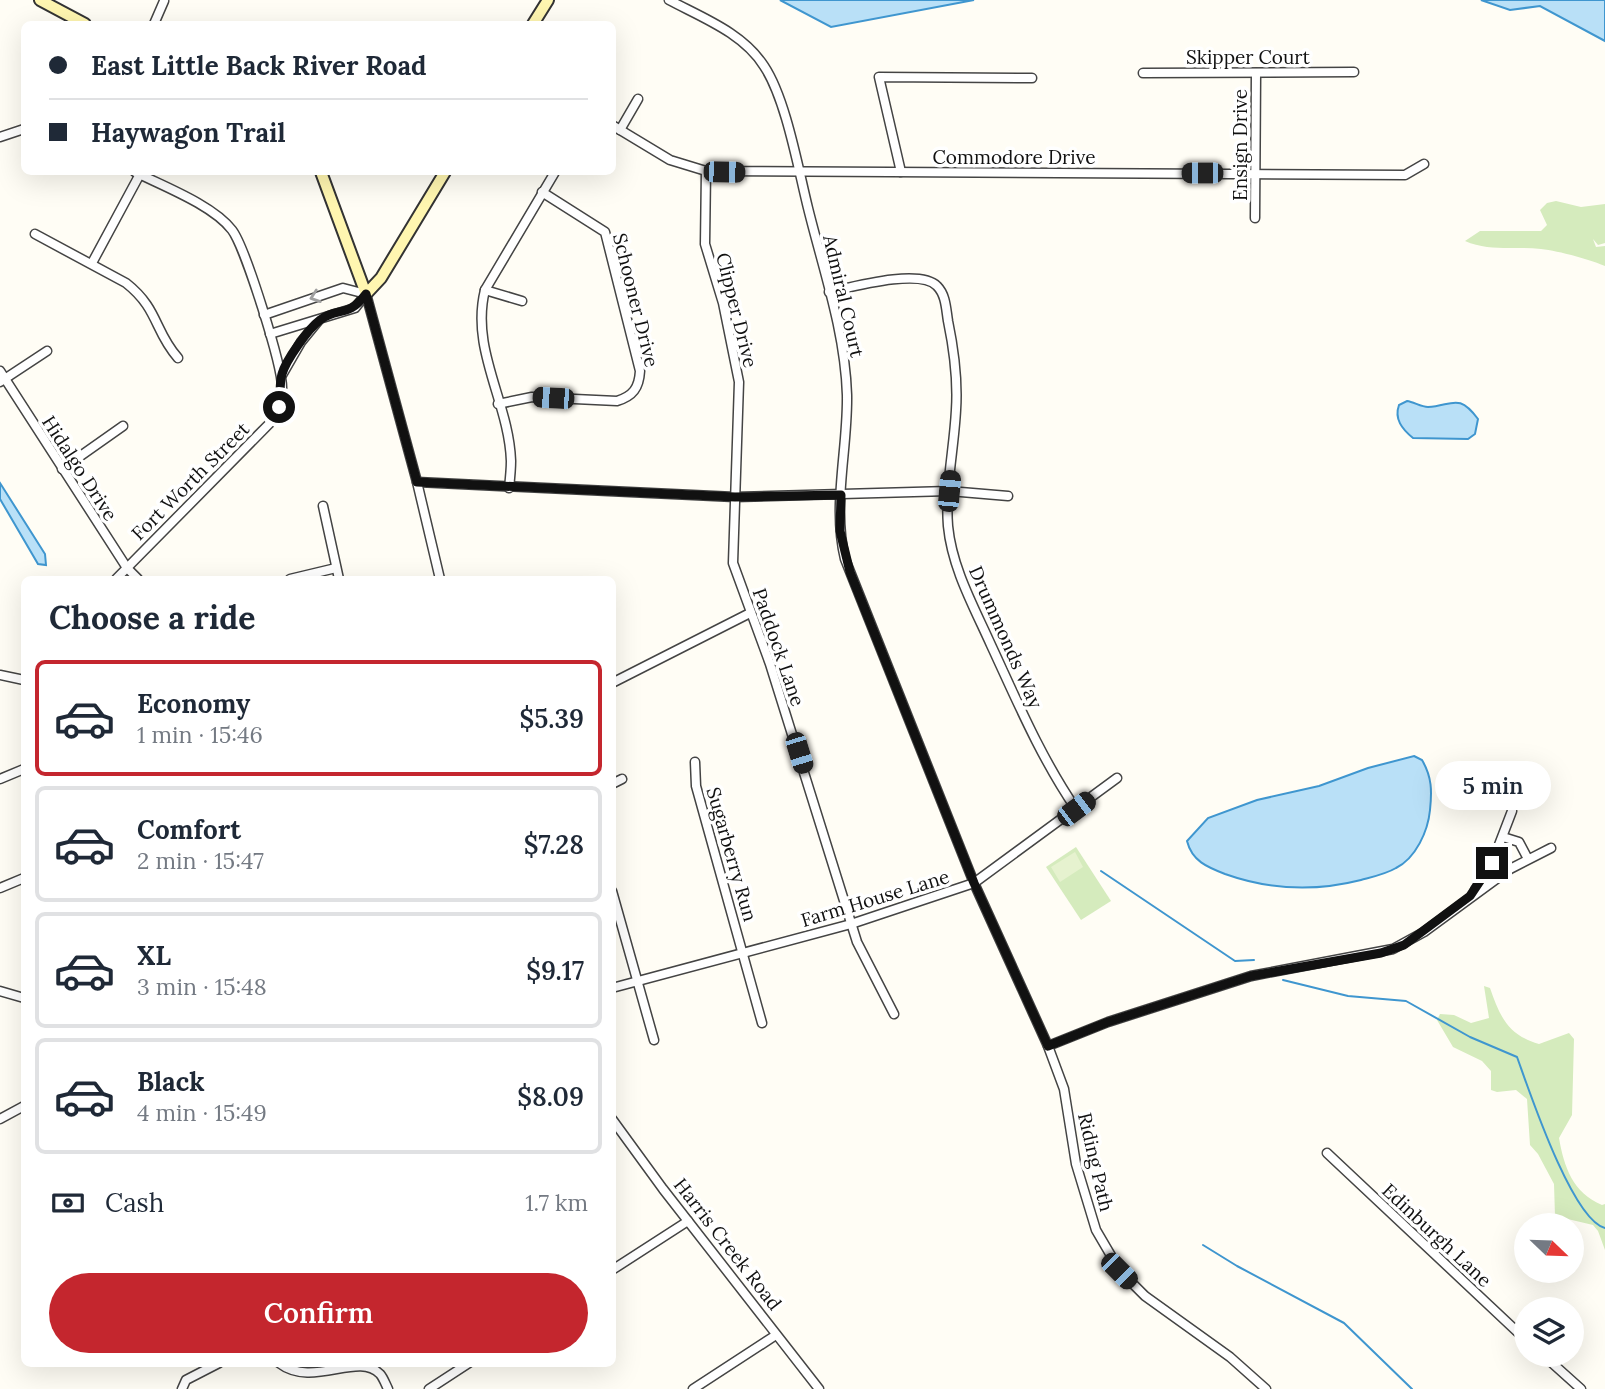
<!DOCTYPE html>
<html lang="en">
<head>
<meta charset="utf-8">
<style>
  body { margin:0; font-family:Lora,serif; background:#f2f2f3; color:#1f2937; height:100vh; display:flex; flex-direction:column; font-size:26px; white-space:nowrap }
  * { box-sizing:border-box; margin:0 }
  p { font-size:23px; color:#747a83 }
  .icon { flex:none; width:38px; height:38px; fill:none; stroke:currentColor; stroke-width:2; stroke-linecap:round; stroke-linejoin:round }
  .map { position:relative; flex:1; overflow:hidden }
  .sheet { position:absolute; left:21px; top:576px; width:595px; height:791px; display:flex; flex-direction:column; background:#fff; border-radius:10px; box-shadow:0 7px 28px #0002 }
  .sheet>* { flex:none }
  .top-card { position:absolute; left:21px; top:21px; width:595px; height:154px; border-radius:10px; box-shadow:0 7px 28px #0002; display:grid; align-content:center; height:154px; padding:0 28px; background:#fff }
  .needle { width:46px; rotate:113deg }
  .tools { position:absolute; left:1514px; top:1213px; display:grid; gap:14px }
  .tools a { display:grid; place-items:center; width:70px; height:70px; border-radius:50%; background:#fff; box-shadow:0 7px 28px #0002; font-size:35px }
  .end { position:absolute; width:32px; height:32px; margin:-16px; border:9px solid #111; background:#fff; box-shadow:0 0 0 4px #fff }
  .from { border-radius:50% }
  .bubble { position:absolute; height:49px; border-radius:24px; background:#fff; box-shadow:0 7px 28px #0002; font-size:23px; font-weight:600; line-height:49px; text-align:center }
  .car { position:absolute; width:21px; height:42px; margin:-21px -10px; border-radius:9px; box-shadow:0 0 5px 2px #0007; background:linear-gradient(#222 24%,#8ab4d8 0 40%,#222 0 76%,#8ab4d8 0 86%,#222 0) }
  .top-card b { display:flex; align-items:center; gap:24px; height:66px; font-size:26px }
  .top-card b+b { border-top:2px solid #e0e1e3 }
  .top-card i { width:18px; height:18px; background:#1f2937 }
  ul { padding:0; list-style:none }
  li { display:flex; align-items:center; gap:21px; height:116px; margin:0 14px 10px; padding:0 14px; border:4px solid #e0e1e3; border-radius:10px }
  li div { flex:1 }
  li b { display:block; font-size:26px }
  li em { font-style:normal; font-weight:600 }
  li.on { border-color:#c4262e }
  li>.icon { width:63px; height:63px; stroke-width:1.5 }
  h2 { padding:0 28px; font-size:32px; line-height:84px }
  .pay { display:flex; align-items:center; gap:18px; height:77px; padding:0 28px; font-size:26px }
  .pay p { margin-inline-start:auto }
  .button { display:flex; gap:14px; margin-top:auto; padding:14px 28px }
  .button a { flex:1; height:80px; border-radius:42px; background:#c4262e; color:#fff; font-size:28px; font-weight:600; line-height:80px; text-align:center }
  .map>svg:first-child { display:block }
</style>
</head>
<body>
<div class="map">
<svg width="1605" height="1389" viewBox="0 0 1605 1389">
  <rect width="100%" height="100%" fill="#fffdf5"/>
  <g fill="#d5ebbd">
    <path d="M1556 201 1581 207 1605 204V243L1598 245 1593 239 1596 247 1605 246V266C1588 259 1559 251 1541 249 1515 246 1490 252 1465 241L1480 231H1541L1547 225 1540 210 1547 203Z"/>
    <path d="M1076 847 1111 901 1081 920 1046 867Z"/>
    <path d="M1484 986 1490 988C1500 1017 1508 1035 1539 1044L1569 1033 1574 1039 1572 1115 1559 1138C1564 1167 1573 1193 1602 1205L1605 1204V1250L1598 1231 1593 1225 1555 1216 1554 1184 1538 1154 1530 1145 1527 1099 1516 1090 1497 1092 1491 1090V1071L1482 1061 1453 1047 1437 1020 1440 1014 1454 1015 1471 1023 1489 1018Z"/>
  </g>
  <path fill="#e6f2cf" d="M1075 852 1083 867 1060 882 1051 867Z"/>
  <g fill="#b9e0f7" stroke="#3f96cf" stroke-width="2">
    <path d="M780 0H974L831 27Z"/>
    <path d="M1481 0H1605V41L1540 6 1510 10Z"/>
    <path d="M1407 401C1414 402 1421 407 1428 407 1452 406 1458 392 1478 419L1475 434 1468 439 1413 438C1402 429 1394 419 1399 405Z"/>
    <path d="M0 483 45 554 46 565 38 564 0 499Z"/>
    <path d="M1414 756 1422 760C1432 777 1432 791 1430 810 1428 831 1416 858 1396 868 1386 874 1372 877 1361 880 1314 892 1270 890 1225 874 1207 867 1192 861 1187 841L1208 818 1257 800 1319 786 1368 768Z"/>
  </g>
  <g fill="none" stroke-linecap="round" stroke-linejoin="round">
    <g stroke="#3f96cf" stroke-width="2">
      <path d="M1101 871 1235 961 1254 960"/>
      <path d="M1283 980 1348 996 1406 1001 1470 1037 1517 1057C1529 1090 1572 1220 1605 1228"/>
      <path d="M1203 1245 1237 1266 1344 1323 1412 1389"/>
    </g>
    <defs>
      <g id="street">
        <path d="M669 0C703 18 743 33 764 66 786 99 798 168 808 208 823 269 845 331 847 395 848 449 832 505 845 559L974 883 1048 1046 1064 1089 1076 1164 1096 1230 1120 1271 1145 1296 1230 1357 1266 1389"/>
        <path d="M154 24 164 1"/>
        <path d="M1143 73 1354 72"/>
        <path d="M612 125 670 160 706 171 1405 175 1424 164"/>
        <path d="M620 130 638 99"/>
        <path d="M0 137 24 129"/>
        <path d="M706 171 705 244 723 303 739 382 733 563 770 664 857 942 894 1014"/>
        <path d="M901 172 879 77 1032 78"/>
        <path d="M1255 218 1256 73"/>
        <path d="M35 234 126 283C159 309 154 331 178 358"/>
        <path d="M92 263 140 174"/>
        <path d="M485 290 522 301"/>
        <path d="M829 292C852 287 920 268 937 286 946 295 946 309 948 321 954 350 958 380 956 410 954 449 945 488 948 526 952 568 974 607 991 645 1017 701 1041 758 1076 809"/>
        <path d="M366 294 417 482 440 579"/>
        <path d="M264 315 343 288 366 294"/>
        <path d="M270 334 355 308 366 294"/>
        <path d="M0 371 127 568 138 579"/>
        <path d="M282 375 301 342 319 320"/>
        <path d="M0 382 47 351"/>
        <path d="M498 404 532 397 617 401C633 396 639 388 640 371L605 232 542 192"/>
        <path d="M62 469 123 426"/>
        <path d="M417 482 735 497 949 491 1008 496"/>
        <path d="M509 488C510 479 511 470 511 461 509 402 470 350 485 290L555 172"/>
        <path d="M323 506 339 579"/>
        <path d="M116 579 269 424C276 413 282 402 282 389 283 367 245 247 232 230 213 205 163 186 135 172"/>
        <path d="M290 579 336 568"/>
        <path d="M0 675 24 680"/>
        <path d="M612 683 750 613"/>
        <path d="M695 762 696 786 762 1023"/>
        <path d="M0 779 24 769"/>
        <path d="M612 784 622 779"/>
        <path d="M1503 837 1519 842 1528 859"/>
        <path d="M0 888 24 878"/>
        <path d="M1475 890 1492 863 1512 811"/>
        <path d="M612 891 654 1040"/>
        <path d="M612 988 851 924 974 883 1117 778"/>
        <path d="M0 991 24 998"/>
        <path d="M1048 1046 1108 1022 1251 976 1393 949 1424 932 1510 869 1551 848"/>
        <path d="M0 1119 24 1106"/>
        <path d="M612 1119 663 1189 819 1389"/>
        <path d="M1327 1153 1526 1340"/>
        <path d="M612 1270 688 1221"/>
        <path d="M1542 1354 1581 1389"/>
        <path d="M279 1363C313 1389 358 1351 380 1374 383 1377 386 1385 388 1389"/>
        <path d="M182 1389 186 1380 219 1363"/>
        <path d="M429 1389 469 1363"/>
        <path d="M693 1389 776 1335"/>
      </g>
      <g id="secondary">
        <path d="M40 0 85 24"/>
        <path d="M533 24 548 0"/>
        <path d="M321 172 366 294 381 278 445 172"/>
      </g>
    </defs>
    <use href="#street" stroke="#444" stroke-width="11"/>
    <use href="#secondary" stroke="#333" stroke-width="14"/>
    <use href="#street" stroke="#fff" stroke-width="8"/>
    <use href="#secondary" stroke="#fff6b0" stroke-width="10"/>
  </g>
  <defs><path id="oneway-chevron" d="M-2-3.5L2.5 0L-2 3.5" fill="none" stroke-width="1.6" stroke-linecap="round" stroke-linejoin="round" transform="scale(1.75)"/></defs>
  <use stroke="#a0a0a0" href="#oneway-chevron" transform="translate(315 297) rotate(161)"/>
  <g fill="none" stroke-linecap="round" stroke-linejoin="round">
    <path stroke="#111" stroke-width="9" d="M279 407C281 396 279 384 282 374 286 360 308 329 320 320 338 306 347 319 366 294L417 482 735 497 841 495 840 531 850 572 974 883 1048 1046 1108 1022 1251 976 1381 953 1404 945 1470 896 1492 863"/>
  </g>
  <g text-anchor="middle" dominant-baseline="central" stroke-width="7" stroke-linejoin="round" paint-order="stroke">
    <g font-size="19" fill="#111" stroke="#fff">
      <text x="1248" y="57">Skipper Court</text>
      <text transform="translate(1240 145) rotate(-90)">Ensign Drive</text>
      <text x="1014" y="157">Commodore Drive</text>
      <text transform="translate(844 296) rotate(77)">Admiral Court</text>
      <text transform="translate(636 300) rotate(76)">Schooner Drive</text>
      <text transform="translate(737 310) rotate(76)">Clipper Drive</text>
      <text transform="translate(80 468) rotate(57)">Hidalgo Drive</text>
      <text transform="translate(190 481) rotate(-45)">Fort Worth Street</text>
      <text transform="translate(1006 637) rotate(66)">Drummonds Way</text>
      <text transform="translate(779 647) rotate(71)">Paddock Lane</text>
      <text transform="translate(732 854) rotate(74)">Sugarberry Run</text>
      <text transform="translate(875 898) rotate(-17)">Farm House Lane</text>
      <text transform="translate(1096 1162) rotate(77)">Riding Path</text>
      <text transform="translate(1437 1235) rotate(43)">Edinburgh Lane</text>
      <text transform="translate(728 1244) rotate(52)">Harris Creek Road</text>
    </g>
  </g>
</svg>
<div class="tools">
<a><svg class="needle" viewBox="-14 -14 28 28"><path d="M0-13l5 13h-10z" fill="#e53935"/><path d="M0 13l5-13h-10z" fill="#747a83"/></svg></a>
<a><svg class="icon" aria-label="layers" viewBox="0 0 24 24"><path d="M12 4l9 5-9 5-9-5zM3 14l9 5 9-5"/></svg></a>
</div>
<i class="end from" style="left:279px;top:407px"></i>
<i class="end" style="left:1492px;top:863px"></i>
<div class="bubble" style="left:1435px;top:761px;width:116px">5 min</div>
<i class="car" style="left:724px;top:172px;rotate:91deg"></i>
<i class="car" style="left:1202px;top:173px;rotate:270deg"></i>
<i class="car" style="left:553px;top:398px;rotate:273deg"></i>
<i class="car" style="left:949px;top:491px;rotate:5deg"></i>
<i class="car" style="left:799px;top:753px;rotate:163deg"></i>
<i class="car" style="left:1076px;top:809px;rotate:53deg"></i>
<i class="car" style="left:1119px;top:1271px;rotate:135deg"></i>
<div class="top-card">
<b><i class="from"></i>East Little Back River Road</b>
<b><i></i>Haywagon Trail</b>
</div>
<section class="sheet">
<h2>Choose a ride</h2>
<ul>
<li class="on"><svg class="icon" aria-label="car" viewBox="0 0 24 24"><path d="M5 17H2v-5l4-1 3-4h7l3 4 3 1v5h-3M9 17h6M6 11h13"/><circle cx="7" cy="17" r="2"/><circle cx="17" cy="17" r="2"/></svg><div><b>Economy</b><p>1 min · 15:46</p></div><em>$5.39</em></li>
<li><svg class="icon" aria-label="car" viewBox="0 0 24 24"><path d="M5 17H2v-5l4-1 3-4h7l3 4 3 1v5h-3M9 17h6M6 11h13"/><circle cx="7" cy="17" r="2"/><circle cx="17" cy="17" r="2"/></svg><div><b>Comfort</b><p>2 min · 15:47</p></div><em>$7.28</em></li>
<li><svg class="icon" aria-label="car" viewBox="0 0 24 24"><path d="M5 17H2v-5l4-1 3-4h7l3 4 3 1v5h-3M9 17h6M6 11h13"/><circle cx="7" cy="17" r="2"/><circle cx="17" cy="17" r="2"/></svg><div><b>XL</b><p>3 min · 15:48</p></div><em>$9.17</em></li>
<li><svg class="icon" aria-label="car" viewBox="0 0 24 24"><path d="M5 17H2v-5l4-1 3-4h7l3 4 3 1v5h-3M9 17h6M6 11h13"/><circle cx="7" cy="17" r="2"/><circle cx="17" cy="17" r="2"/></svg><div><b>Black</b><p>4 min · 15:49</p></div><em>$8.09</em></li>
</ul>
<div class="pay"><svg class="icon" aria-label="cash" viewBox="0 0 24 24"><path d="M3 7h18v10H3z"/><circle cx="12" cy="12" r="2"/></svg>Cash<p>1.7 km</p></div>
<div class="button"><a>Confirm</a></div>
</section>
</div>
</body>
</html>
